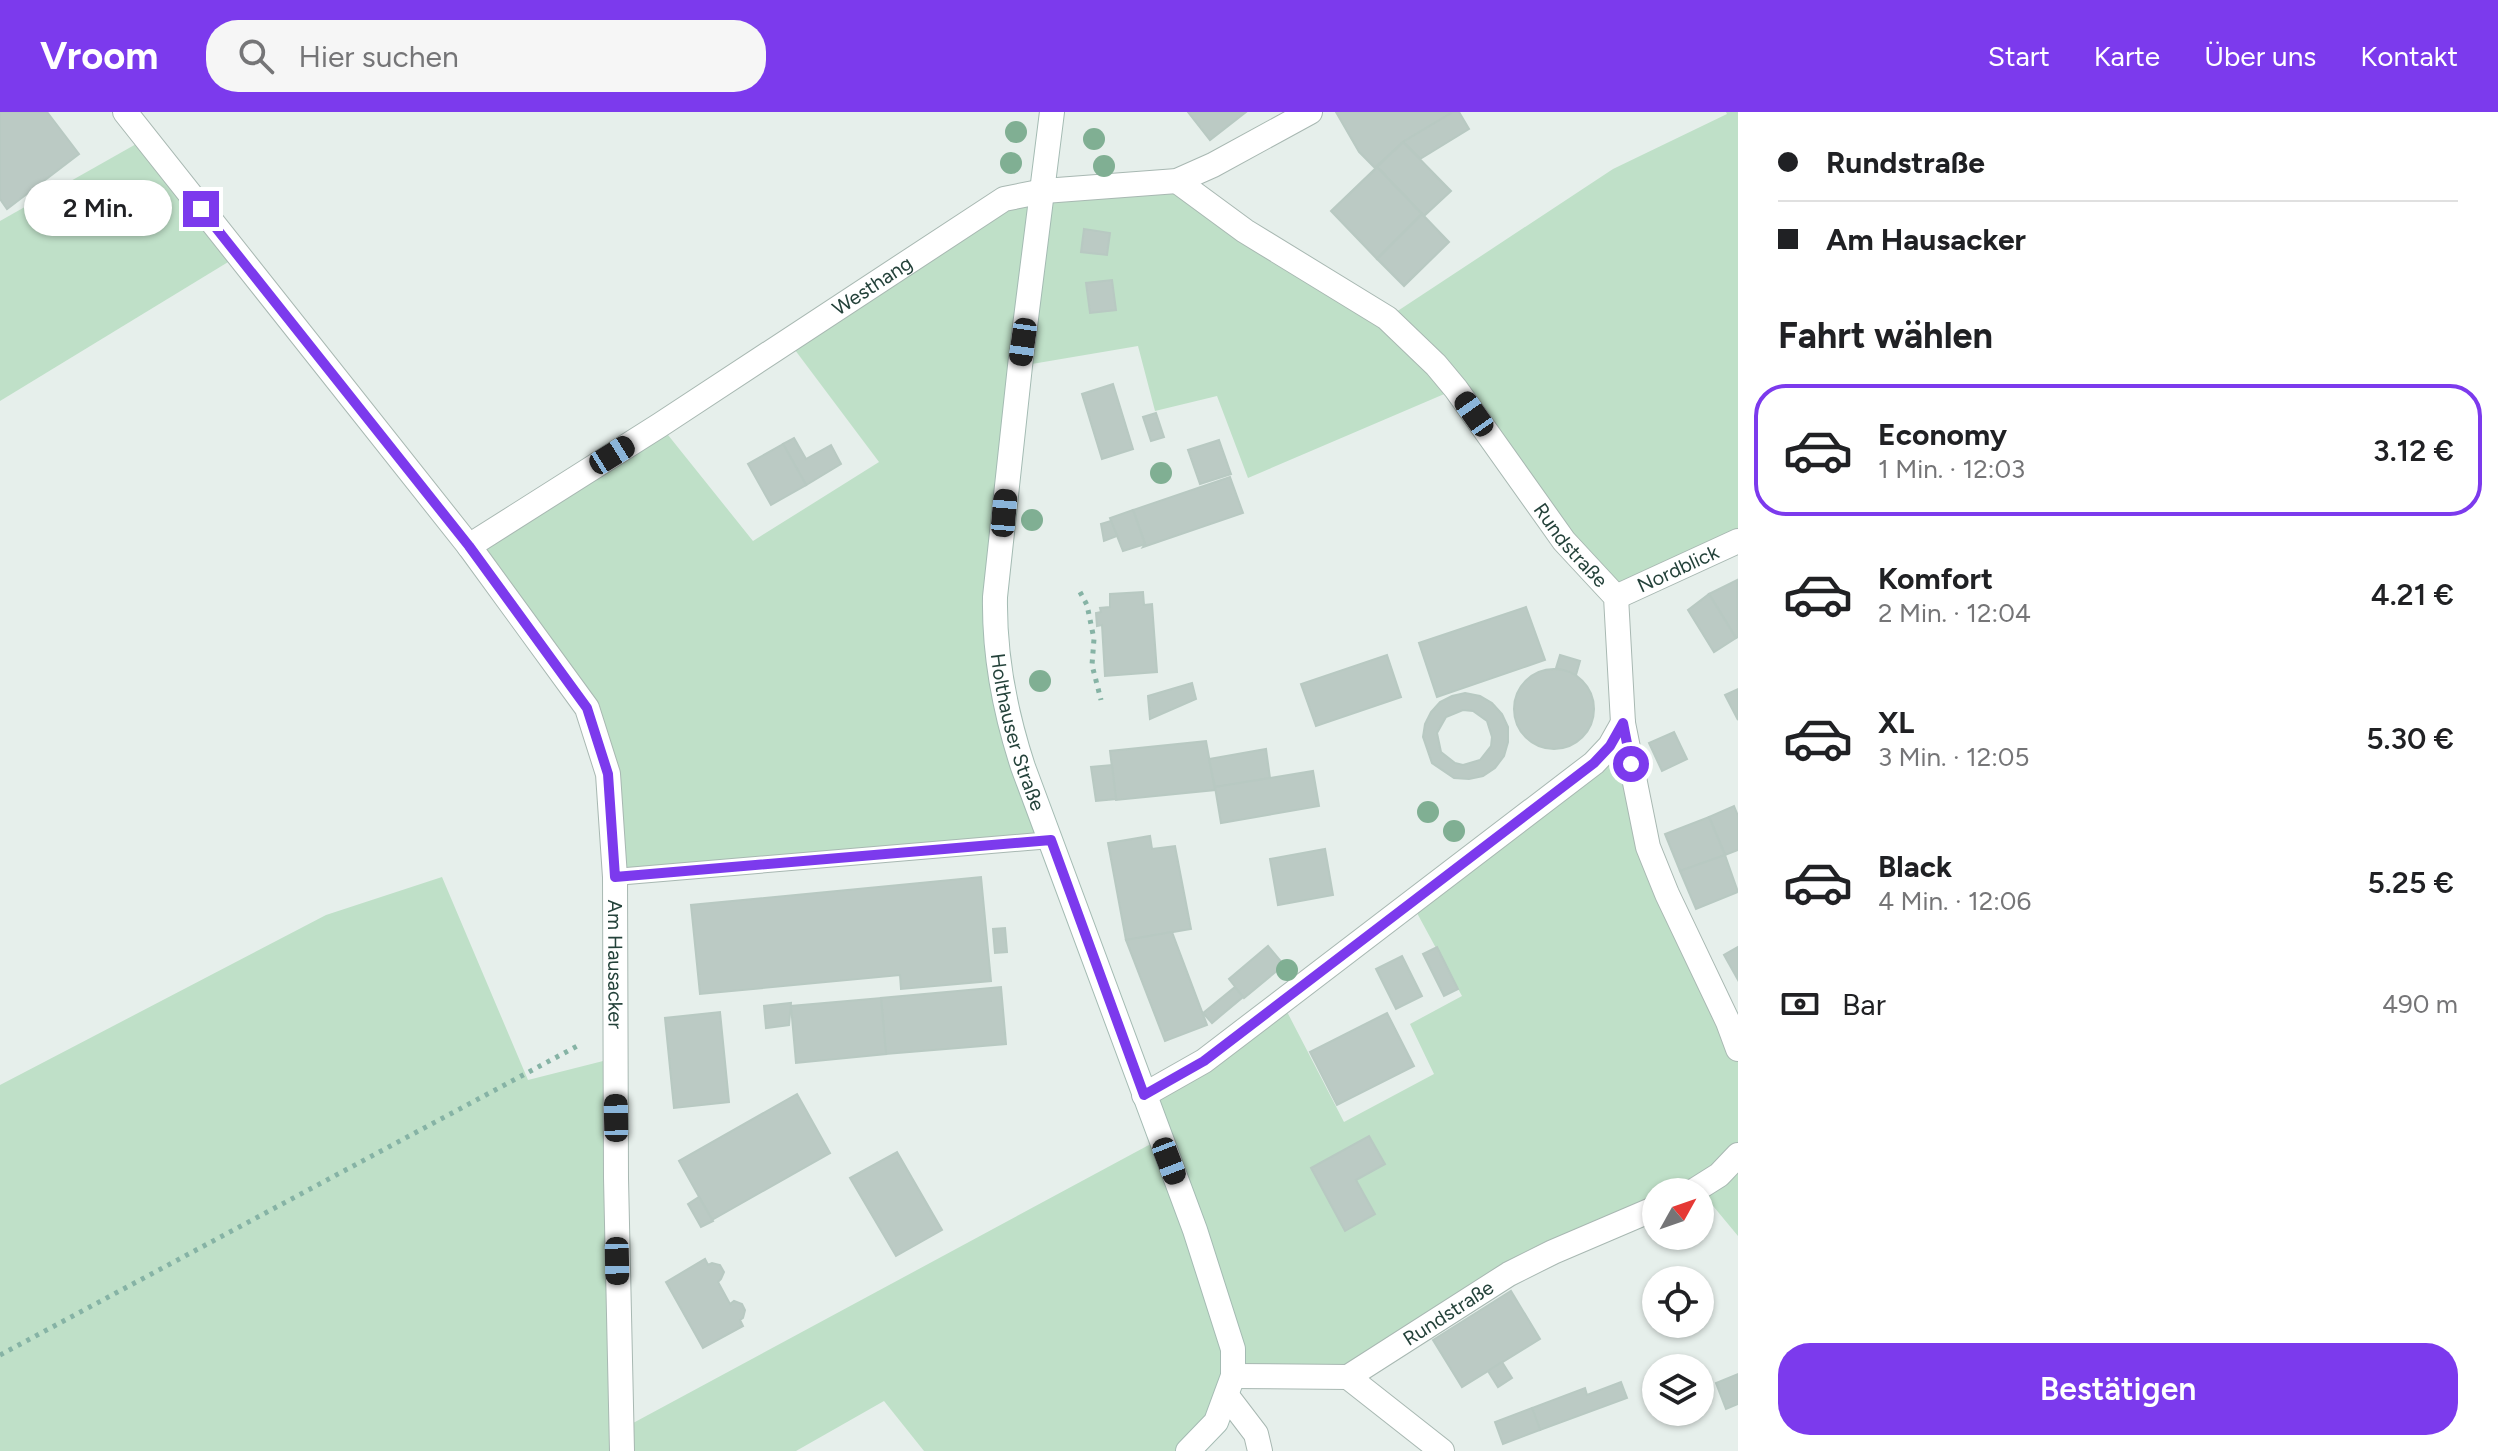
<!DOCTYPE html>
<html lang="de">
<head>
<meta charset="utf-8">
<style>
  body { margin:0; font-family:Figtree,sans-serif; background:#f6f6f6; color:#202124; height:100vh; display:flex; flex-direction:column; font-size:30px; white-space:nowrap }
  * { box-sizing:border-box; margin:0 }
  p { font-size:26px; color:#757577 }
  .icon { flex:none; width:44px; height:44px; fill:none; stroke:currentColor; stroke-width:2; stroke-linecap:round; stroke-linejoin:round }
  .map { position:relative; flex:1; overflow:hidden }
  .side { display:flex; flex-direction:column; background:#fff; width:760px }
  .side>* { flex:none }
  .top-card { display:grid; align-content:center; height:176px; padding:0 40px; background:#fff }
  .needle { width:52px; rotate:50deg }
  .fabs { position:absolute; left:1642px; top:1066px; display:grid; gap:16px }
  .fabs a { display:grid; place-items:center; width:72px; height:72px; border-radius:50%; background:#fff; box-shadow:0 2px 6px #0004; font-size:40px }
  .end { position:absolute; width:36px; height:36px; margin:-18px; border:10px solid #7c3aed; background:#fff; box-shadow:0 0 0 4px #fff }
  .from { border-radius:50% }
  .bubble { position:absolute; height:56px; border-radius:28px; background:#fff; box-shadow:0 2px 6px #0004; font-size:26px; font-weight:600; line-height:56px; text-align:center }
  .car { position:absolute; width:24px; height:48px; margin:-24px -12px; border-radius:10px; box-shadow:0 0 6px 2px #0007; background:linear-gradient(#222 24%,#8ab4d8 0 40%,#222 0 76%,#8ab4d8 0 86%,#222 0) }
  .top-card b { display:flex; align-items:center; gap:28px; height:76px; font-size:30px }
  .top-card b+b { border-top:2px solid #e0e0e0 }
  .top-card i { width:20px; height:20px; background:#202124 }
  ul { padding:0; list-style:none }
  li { display:flex; align-items:center; gap:24px; height:132px; margin:0 16px 12px; padding:0 24px; border:4px solid transparent; border-radius:32px }
  li div { flex:1 }
  li b { display:block; font-size:30px }
  li em { font-style:normal; font-weight:600 }
  li.current { border-color:#7c3aed }
  li>.icon { width:72px; height:72px; stroke-width:1.5 }
  h2 { padding:0 40px; font-size:36px; line-height:96px }
  .pay { display:flex; align-items:center; gap:20px; height:88px; padding:0 40px; font-size:30px }
  .pay p { margin-inline-start:auto }
  .cta { display:flex; gap:16px; margin-top:auto; padding:16px 40px }
  .cta a { flex:1; height:92px; border-radius:32px; background:#7c3aed; color:#fff; font-size:32px; font-weight:600; line-height:92px; text-align:center }
  header { display:flex; align-items:center; gap:48px; box-sizing:border-box; height:112px; padding:0 40px; background:#7c3aed; color:#fff }
  header strong { font-size:38px }
  nav { display:flex; gap:44px; margin-inline-start:auto; font-size:28px }
  .search { width:560px; height:72px; background:#f6f6f6; display:flex; align-items:center; gap:20px; box-sizing:border-box; padding:0 28px; border-radius:32px; color:#757577; font-size:30px }
  main { display:flex; flex:1; min-height:0 }
  .map>svg:first-child { display:block }
</style>
</head>
<body>
<header>
<strong>Vroom</strong>
<div class="search"><svg class="icon" aria-label="search" viewBox="0 0 24 24"><circle cx="10" cy="10" r="6"/><path d="M15 15l6 6"/></svg>Hier suchen</div>
<nav><a>Start</a><a>Karte</a><a>Über uns</a><a>Kontakt</a></nav>
</header>
<main>
<div class="map">
<svg width="1738" height="1339" viewBox="0 0 1738 1339">
  <rect width="100%" height="100%" fill="#e6efeb"/>
  <g fill="#bfe0c8">
    <path d="M1726 0H1738V428L1616 485 1456 277 1248 366 1217 284 1155 299 1138 234 1020 254 994 517 1050 728 615 765 587 596 469 434 660 313 753 429 879 350 792 234 1004 87 1177 69 1387 206 1613 57 1727 2Z"/>
    <path d="M145 27 238 144 0 289V109Z"/>
    <path d="M1623 611 1634 672 1738 937V1124L1699 1077 1692 1080H1656V1096L1638 1103 1348 1265 1233 1264 1188 1339H924L884 1289 796 1339H0V973L326 803 442 765 528 968 615 946 622 1317 1160 1027 1144 983 1282 890 1344 1010 1434 962 1410 912 1462 884 1411 790Z"/>
  </g>
  <g fill="#bbcac4" stroke="#b8c9c2" stroke-width="2" fill-rule="evenodd">
    <path d="M0 0H47L79 42 7 97 0 87Z"/>
    <path d="M1188 0H1246L1210 28Z"/>
    <path d="M1336 0H1453L1403 30 1375 56 1359 40Z"/>
    <path d="M1453 0H1459L1469 17 1420 47 1403 30Z"/>
    <path d="M1403 30 1451 79 1424 104 1377 55Z"/>
    <path d="M1377 55 1422 102 1377 147 1331 99Z"/>
    <path d="M1422 102 1449 130 1404 174 1377 147Z"/>
    <path d="M1084 117 1110 121 1107 143 1081 140Z"/>
    <path d="M1112 168 1116 198 1090 201 1086 171Z"/>
    <path d="M1113 272 1133 337 1102 347 1082 282Z"/>
    <path d="M1156 301 1164 325 1151 329 1143 305Z"/>
    <path d="M794 326 806 347 831 333 841 352 806 373 783 332Z"/>
    <path d="M1219 328 1231 362 1200 372 1188 338Z"/>
    <path d="M783 332 806 373 771 393 748 352Z"/>
    <path d="M1230 365 1243 401 1143 435 1145 432 1133 398Z"/>
    <path d="M1133 398 1145 432 1123 439 1110 406Z"/>
    <path d="M1111 409 1117 424 1104 429 1101 412Z"/>
    <path d="M1737 468 1738 525 1736 526 1709 482Z"/>
    <path d="M1143 480 1144 493 1152 492 1157 560 1105 564 1102 513 1097 514 1096 501 1101 500 1100 496 1110 495V482Z"/>
    <path d="M1709 482 1736 526 1714 540 1688 498Z"/>
    <path d="M1526 495 1545 548 1437 585 1419 531Z"/>
    <path d="M1387 543 1401 585 1316 614 1301 572Z"/>
    <path d="M1560 543 1580 549 1576 563 1556 556Z"/>
    <circle cx="1554" cy="597" r="40"/>
    <path d="M1192 571 1196 587 1150 607 1148 584Z"/>
    <path d="M1738 577V608L1725 583Z"/>
    <path d="M1465 581 1480 584 1492 591 1502 602 1508 615V630L1504 644 1495 656 1483 664 1469 667 1454 666 1432 651 1423 625 1425 612 1431 600 1440 590 1452 584ZM1463 598 1473 599 1487 609 1492 625 1491 634 1480 648 1463 653 1455 651 1441 640 1437 621 1446 605Z"/>
    <path d="M1674 620 1687 647 1662 659 1649 631Z"/>
    <path d="M1206 629 1215 678 1116 688 1110 639Z"/>
    <path d="M1266 637 1270 666 1215 675 1209 647Z"/>
    <path d="M1112 653 1116 687 1096 689 1091 655Z"/>
    <path d="M1313 659 1319 694 1221 711 1215 675Z"/>
    <path d="M1734 694 1738 704V738L1725 743 1709 705Z"/>
    <path d="M1709 705 1725 743 1680 759 1665 722Z"/>
    <path d="M1150 724 1152 737 1175 734 1191 817 1126 828 1108 731Z"/>
    <path d="M1325 737 1333 783 1278 793 1270 747Z"/>
    <path d="M1725 743 1738 780 1696 797 1680 759Z"/>
    <path d="M981 765 991 869 901 877 900 863 700 882 691 793Z"/>
    <path d="M1005 816 1007 840 995 841 993 817Z"/>
    <path d="M1172 820 1207 913 1165 929 1126 828Z"/>
    <path d="M1268 834 1284 853 1244 886 1229 867Z"/>
    <path d="M1437 835 1458 877 1444 884 1423 842Z"/>
    <path d="M1738 835V868L1724 843Z"/>
    <path d="M1402 844 1422 884 1396 897 1376 857Z"/>
    <path d="M1001 875 1006 932 886 942 881 886Z"/>
    <path d="M1235 875 1243 885 1212 911 1203 901Z"/>
    <path d="M881 886 886 942 796 951 791 894Z"/>
    <path d="M791 891 789 913 766 916 764 894Z"/>
    <path d="M720 900 729 990 674 996 665 906Z"/>
    <path d="M1387 901 1414 954 1337 993 1310 940Z"/>
    <path d="M797 982 830 1041 712 1108 679 1049Z"/>
    <path d="M1369 1024 1385 1052 1356 1068 1375 1102 1345 1119 1311 1056Z"/>
    <path d="M897 1040 942 1118 896 1144 850 1066Z"/>
    <path d="M699 1085 713 1109 701 1115 688 1092Z"/>
    <path d="M705 1147 708 1153 712 1151 720 1153 724 1160 721 1167 718 1170 730 1192 734 1189 742 1192 745 1198 743 1206 740 1208 743 1214 703 1236 666 1170Z"/>
    <path d="M1511 1179 1540 1227 1462 1275 1433 1228Z"/>
    <path d="M1502 1250 1512 1266 1498 1275 1488 1259Z"/>
    <path d="M1738 1262V1292L1726 1297 1716 1271Z"/>
    <path d="M1621 1270 1627 1286 1540 1318 1532 1296 1585 1276 1587 1283Z"/>
    <path d="M1532 1296 1540 1318 1503 1332 1495 1310Z"/>
  </g>
  <g fill="none" stroke-linecap="round" stroke-linejoin="round">
    <defs>
      <path id="lane" d="M615 765 1051 728"/>
      <g id="street">
        <path id="s1" d="M125 0 469 434 587 596 608 662 615 765 616 1066 622 1339"/>
        <path id="s2" d="M1177 69 1245 119 1387 206 1436 253 1456 277 1564 429 1616 485 1623 611 1648 735 1667 782 1728 910 1738 937"/>
        <path id="s3" d="M469 434 660 313 1004 87 1044 79 1177 69 1213 53 1310 0"/>
        <path id="s4" d="M1616 485 1738 429"/>
        <path d="M1144 983 1204 949 1594 651 1610 634 1623 611"/>
        <path d="M1692 1080 1719 1063 1738 1043"/>
        <path id="s5" d="M1233 1264 1348 1265 1509 1162 1553 1140 1656 1096"/>
        <path d="M1348 1265 1442 1339"/>
        <path d="M1227 1284 1256 1322 1260 1339"/>
      </g>
      <g id="secondary">
        <path id="s6" d="M1052 0 1020 254 995 485C994 543 1005 600 1023 655L1195 1118 1233 1237V1264L1216 1310 1188 1339"/>
      </g>
    </defs>
    <use href="#lane" stroke="#a8b8b2" stroke-width="18"/>
    <use href="#street" stroke="#a8b8b2" stroke-width="26"/>
    <use href="#secondary" stroke="#a4bbb3" stroke-width="26"/>
    <g stroke="#86b3a5" stroke-width="5" stroke-dasharray="4 6" stroke-linecap="butt">
      <path d="M1080 480 1087 493 1094 527 1092 553 1101 588"/>
      <path d="M0 1243 581 932"/>
    </g>
    <use href="#lane" stroke="#fff" stroke-width="16"/>
    <use href="#street" stroke="#fff" stroke-width="24"/>
    <use href="#secondary" stroke="#fff" stroke-width="24"/>
  </g>
  <g fill="#80af93">
    <circle cx="1016" cy="20" r="11"/>
    <circle cx="1094" cy="27" r="11"/>
    <circle cx="1011" cy="51" r="11"/>
    <circle cx="1104" cy="54" r="11"/>
    <circle cx="1161" cy="361" r="11"/>
    <circle cx="1032" cy="408" r="11"/>
    <circle cx="1040" cy="569" r="11"/>
    <circle cx="1428" cy="700" r="11"/>
    <circle cx="1454" cy="719" r="11"/>
    <circle cx="1287" cy="858" r="11"/>
  </g>
  <g fill="none" stroke-linecap="round" stroke-linejoin="round">
    <path stroke="#7c3aed" stroke-width="10" d="M201 97 469 434 587 596 608 662 615 765 1051 728 1144 983 1204 949 1594 651 1610 634 1623 611 1631 652"/>
  </g>
  <g text-anchor="middle" dominant-baseline="central" stroke-width="6" stroke-linejoin="round" paint-order="stroke">
    <g font-size="20" fill="#24423a" stroke="#f7fbf9">
      <text stroke="none"><textPath href="#s3" startOffset="480">Westhang</textPath></text>
      <text stroke="none"><textPath href="#s2" startOffset="544">Rundstraße</textPath></text>
      <text stroke="none"><textPath href="#s4" startOffset="68">Nordblick</textPath></text>
      <text stroke="none"><textPath href="#s6" startOffset="626">Holthauser Straße</textPath></text>
      <text stroke="none"><textPath href="#s1" startOffset="1014">Am Hausacker</textPath></text>
      <text stroke="none"><textPath href="#s5" startOffset="234">Rundstraße</textPath></text>
    </g>
  </g>
</svg>
<div class="fabs">
<a><svg class="needle" viewBox="-14 -14 28 28"><path d="M0-13l5 13h-10z" fill="#e53935"/><path d="M0 13l5-13h-10z" fill="#757577"/></svg></a>
<a><svg class="icon" aria-label="locate" viewBox="0 0 24 24"><circle cx="12" cy="12" r="6"/><path d="M12 2v4M12 18v4M2 12h4M18 12h4"/></svg></a>
<a><svg class="icon" aria-label="layers" viewBox="0 0 24 24"><path d="M12 4l9 5-9 5-9-5zM3 14l9 5 9-5"/></svg></a>
</div>
<i class="end from" style="left:1631px;top:652px"></i>
<i class="end" style="left:201px;top:97px"></i>
<div class="bubble" style="left:24px;top:68px;width:148px">2 Min.</div>
<i class="car" style="left:1023px;top:230px;rotate:188deg"></i>
<i class="car" style="left:1474px;top:302px;rotate:325deg"></i>
<i class="car" style="left:612px;top:343px;rotate:58deg"></i>
<i class="car" style="left:1004px;top:401px;rotate:5deg"></i>
<i class="car" style="left:616px;top:1006px;rotate:359deg"></i>
<i class="car" style="left:1169px;top:1049px;rotate:159deg"></i>
<i class="car" style="left:617px;top:1149px;rotate:179deg"></i>
</div>
<section class="side">
<div class="top-card">
<b><i class="from"></i>Rundstraße</b>
<b><i></i>Am Hausacker</b>
</div>
<h2>Fahrt wählen</h2>
<ul>
<li class="current"><svg class="icon" aria-label="car" viewBox="0 0 24 24"><path d="M5 17H2v-5l4-1 3-4h7l3 4 3 1v5h-3M9 17h6M6 11h13"/><circle cx="7" cy="17" r="2"/><circle cx="17" cy="17" r="2"/></svg><div><b>Economy</b><p>1 Min. · 12:03</p></div><em>3.12 €</em></li>
<li><svg class="icon" aria-label="car" viewBox="0 0 24 24"><path d="M5 17H2v-5l4-1 3-4h7l3 4 3 1v5h-3M9 17h6M6 11h13"/><circle cx="7" cy="17" r="2"/><circle cx="17" cy="17" r="2"/></svg><div><b>Komfort</b><p>2 Min. · 12:04</p></div><em>4.21 €</em></li>
<li><svg class="icon" aria-label="car" viewBox="0 0 24 24"><path d="M5 17H2v-5l4-1 3-4h7l3 4 3 1v5h-3M9 17h6M6 11h13"/><circle cx="7" cy="17" r="2"/><circle cx="17" cy="17" r="2"/></svg><div><b>XL</b><p>3 Min. · 12:05</p></div><em>5.30 €</em></li>
<li><svg class="icon" aria-label="car" viewBox="0 0 24 24"><path d="M5 17H2v-5l4-1 3-4h7l3 4 3 1v5h-3M9 17h6M6 11h13"/><circle cx="7" cy="17" r="2"/><circle cx="17" cy="17" r="2"/></svg><div><b>Black</b><p>4 Min. · 12:06</p></div><em>5.25 €</em></li>
</ul>
<div class="pay"><svg class="icon" aria-label="cash" viewBox="0 0 24 24"><path d="M3 7h18v10H3z"/><circle cx="12" cy="12" r="2"/></svg>Bar<p>490 m</p></div>
<div class="cta"><a>Bestätigen</a></div>
</section>
</main>
</body>
</html>
